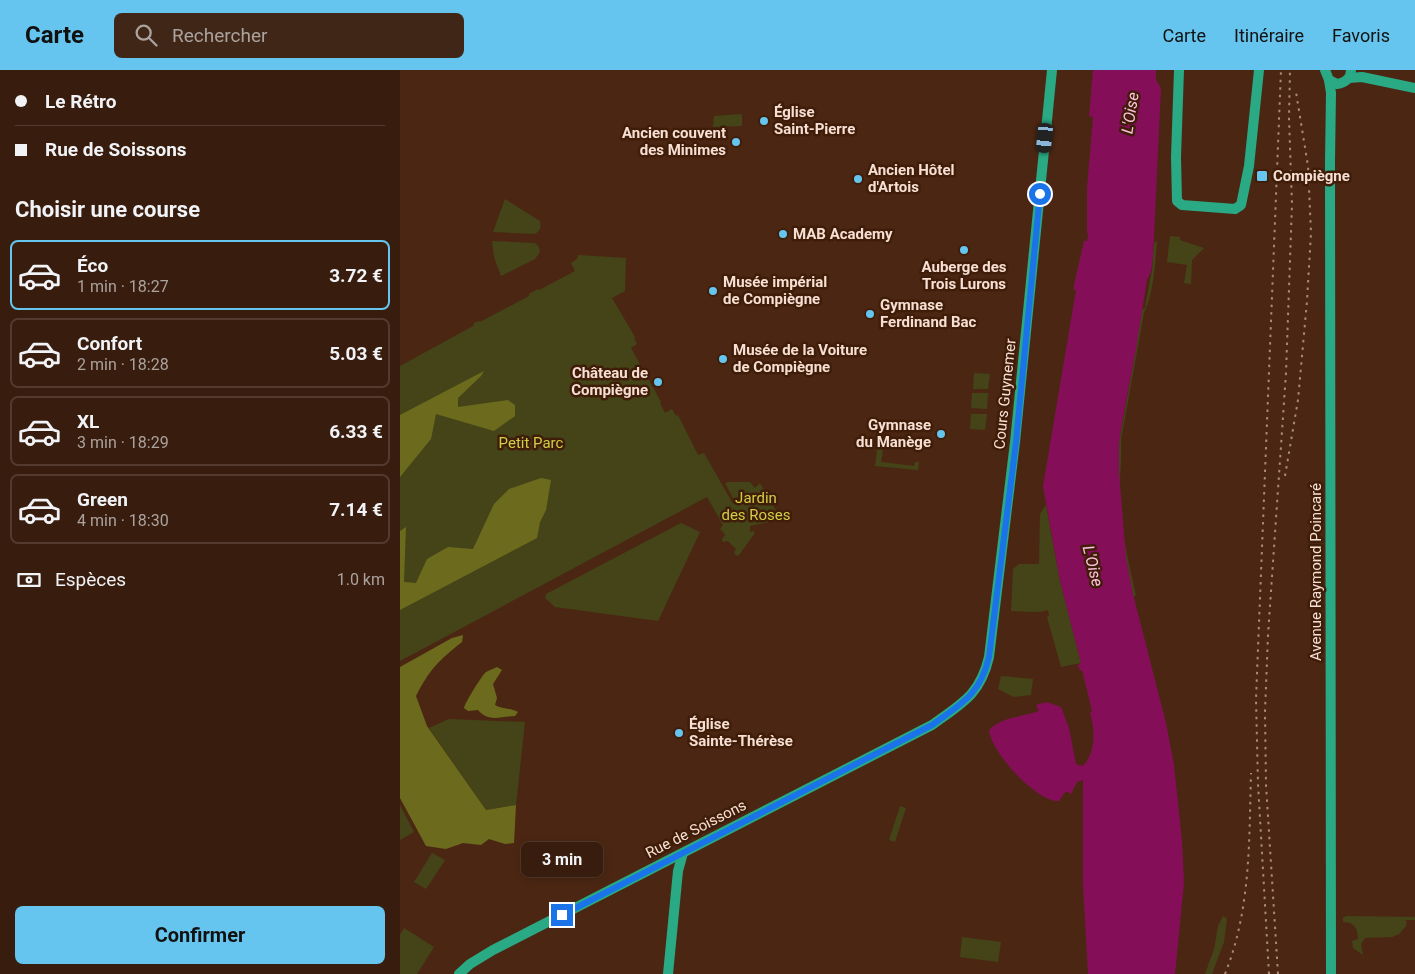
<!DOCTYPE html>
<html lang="fr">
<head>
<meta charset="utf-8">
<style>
  body { margin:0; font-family:Roboto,sans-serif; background:#3f2617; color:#f1f3f6; height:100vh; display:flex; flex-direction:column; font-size:19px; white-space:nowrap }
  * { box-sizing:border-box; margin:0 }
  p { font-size:16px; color:#aba29e }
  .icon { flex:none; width:28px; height:28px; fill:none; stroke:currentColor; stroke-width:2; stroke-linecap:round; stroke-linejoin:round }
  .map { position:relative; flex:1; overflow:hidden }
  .details { display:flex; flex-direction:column; background:#381d0e; width:400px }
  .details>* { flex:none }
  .banner { display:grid; align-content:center; height:110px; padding:0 15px; background:#381d0e }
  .end { position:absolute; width:22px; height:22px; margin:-11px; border:6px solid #1a73e8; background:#fff; box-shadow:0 0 0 2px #fff }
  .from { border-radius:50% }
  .bubble { position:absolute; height:35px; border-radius:8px; background:#381d0e; box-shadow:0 2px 8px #0003,0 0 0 1px #523b2e; font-size:16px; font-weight:700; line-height:35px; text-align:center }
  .car { position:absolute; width:15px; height:30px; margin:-15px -8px; border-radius:6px; box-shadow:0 0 4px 1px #0007; background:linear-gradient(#222 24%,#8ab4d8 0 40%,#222 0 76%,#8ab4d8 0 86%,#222 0) }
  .banner b { display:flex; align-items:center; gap:18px; height:48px; font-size:19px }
  .banner b+b { border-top:1px solid #523b2e }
  .banner i { width:12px; height:12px; background:#f1f3f6 }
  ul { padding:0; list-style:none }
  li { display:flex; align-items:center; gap:15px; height:70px; margin:0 10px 8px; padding:0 5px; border:2px solid #523b2e; border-radius:8px }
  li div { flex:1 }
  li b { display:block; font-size:19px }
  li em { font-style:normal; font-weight:700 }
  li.on { border-color:#65c5ee }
  li>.icon { width:45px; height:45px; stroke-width:1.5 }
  h2 { padding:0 15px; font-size:22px; line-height:60px }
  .pay { display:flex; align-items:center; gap:12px; height:55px; padding:0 15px; font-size:19px }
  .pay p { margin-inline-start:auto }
  .primary-button { display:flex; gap:10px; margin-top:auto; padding:10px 15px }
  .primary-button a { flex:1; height:58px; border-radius:8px; background:#65c5ee; color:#111; font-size:20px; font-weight:700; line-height:58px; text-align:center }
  header { display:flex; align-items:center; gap:30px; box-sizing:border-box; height:70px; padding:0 25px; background:#65c5ee; color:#111 }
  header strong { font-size:24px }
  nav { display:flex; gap:28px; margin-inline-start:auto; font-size:18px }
  .search { width:350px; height:45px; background:#3f2617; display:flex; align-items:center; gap:12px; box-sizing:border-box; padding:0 18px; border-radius:8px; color:#aba29e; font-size:19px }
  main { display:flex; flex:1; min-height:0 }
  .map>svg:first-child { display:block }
</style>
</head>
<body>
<header>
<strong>Carte</strong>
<div class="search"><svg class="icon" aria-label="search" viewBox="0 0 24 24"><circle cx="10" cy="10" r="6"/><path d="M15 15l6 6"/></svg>Rechercher</div>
<nav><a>Carte</a><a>Itinéraire</a><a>Favoris</a></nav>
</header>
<main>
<section class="details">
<div class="banner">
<b><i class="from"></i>Le Rétro</b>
<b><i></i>Rue de Soissons</b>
</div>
<h2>Choisir une course</h2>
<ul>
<li class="on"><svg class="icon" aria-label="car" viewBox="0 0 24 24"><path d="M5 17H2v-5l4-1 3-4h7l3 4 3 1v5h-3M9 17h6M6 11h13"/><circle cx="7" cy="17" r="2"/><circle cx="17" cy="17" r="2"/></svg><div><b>Éco</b><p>1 min · 18:27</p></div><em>3.72 €</em></li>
<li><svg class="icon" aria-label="car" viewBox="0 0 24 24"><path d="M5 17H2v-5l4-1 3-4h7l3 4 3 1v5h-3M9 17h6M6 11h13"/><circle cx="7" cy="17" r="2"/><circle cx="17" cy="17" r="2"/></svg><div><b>Confort</b><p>2 min · 18:28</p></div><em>5.03 €</em></li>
<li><svg class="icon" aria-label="car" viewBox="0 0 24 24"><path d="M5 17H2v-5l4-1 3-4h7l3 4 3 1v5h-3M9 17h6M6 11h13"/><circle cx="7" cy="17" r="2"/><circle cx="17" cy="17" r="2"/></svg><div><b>XL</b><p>3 min · 18:29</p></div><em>6.33 €</em></li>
<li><svg class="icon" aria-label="car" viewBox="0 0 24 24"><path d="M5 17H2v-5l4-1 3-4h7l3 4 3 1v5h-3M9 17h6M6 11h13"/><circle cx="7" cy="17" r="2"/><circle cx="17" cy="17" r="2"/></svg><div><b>Green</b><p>4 min · 18:30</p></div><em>7.14 €</em></li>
</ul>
<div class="pay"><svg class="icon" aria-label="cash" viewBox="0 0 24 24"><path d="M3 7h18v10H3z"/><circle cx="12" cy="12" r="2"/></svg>Espèces<p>1.0 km</p></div>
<div class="primary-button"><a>Confirmer</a></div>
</section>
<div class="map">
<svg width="1015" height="904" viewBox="0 0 1015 904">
  <rect width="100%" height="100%" fill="#4b2713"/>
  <g fill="#444418">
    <path d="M342 44V56L313 57 314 46Z"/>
    <path d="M105 129 140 151C141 157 141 160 135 164L93 162Z"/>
    <path d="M770 166 780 167V170L804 178 792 190 791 214 784 213 787 195 767 192Z"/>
    <path d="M92 171 135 173 139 177 140 182 135 189 101 206 94 187Z"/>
    <path d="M757 171C755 195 754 221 744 243L721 370C722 388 720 404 719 421 719 456 729 492 736 526H733L720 458 717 383 736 279 741 240 745 238 752 200 754 173Z"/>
    <path d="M178 185 226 188 225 221 212 228 235 267 234 268 237 274 231 278 261 332 260 333 265 343 272 339 276 346 278 345 298 385 304 383 333 434 335 432 325 413 328 412H350L355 418 360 413 376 441 374 451 350 456V462L353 461 355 463 339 485 337 486 334 483 336 479 328 471 323 472 322 469 325 465 324 463 320 459 323 455 307 427 0 591V296L73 256 74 253 79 251 80 252 129 226V224L138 219 139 220 175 201 171 193 177 189Z"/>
    <path d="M574 303 590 304 588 319H573Z"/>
    <path d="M572 323H588L587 339 571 338Z"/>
    <path d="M571 344H587L585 360 570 359Z"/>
    <path d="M477 379 483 380 481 392 514 396 515 392H519L518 400 475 396Z"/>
    <path d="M646 435 660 511 681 593 661 597 647 547 649 546 648 540 640 542 611 541 613 499 619 494H639L640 444Z"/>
    <path d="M281 453 300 462 258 551 155 537 145 528 146 524Z"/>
    <path d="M601 606 633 609 631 625 614 627 598 619Z"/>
    <path d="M49 649 125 652 116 735 86 740 29 658Z"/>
    <path d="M0 735 14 762 0 770Z"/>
    <path d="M500 736 506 738 495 772 489 770Z"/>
    <path d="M32 783 45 790 26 819 14 812Z"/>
    <path d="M823 846 827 849 824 872 812 904H805L814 879 818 856Z"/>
    <path d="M946 846 1015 847V850H1005L1007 852 1006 856 999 864 992 867 965 868 961 874 963 885 953 878 952 871 958 869C958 858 954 852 943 852V848Z"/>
    <path d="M4 858 34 877 17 904H0V865Z"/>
    <path d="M562 867 601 872 598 892 560 887Z"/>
  </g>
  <g fill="#6c6b1d">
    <path d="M84 301 81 306 58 328V337L108 330 115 335V346L94 361 36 344 31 369 0 407V345Z"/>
    <path d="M141 408 151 410 146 440 140 452 137 468 0 540V461L6 457 4 512 16 513 27 489 48 477 73 479 94 434 109 419Z"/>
    <path d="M63 565 62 572C39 590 29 600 16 626L27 656 86 740 116 735 114 773 105 774 89 769 81 775 63 773 46 779 26 776 0 728V597L52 568Z"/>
    <path d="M97 597 102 600 93 614 97 628 95 635C102 639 110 638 118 642L115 646C101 646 89 653 78 640L68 641 64 638C65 633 82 605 86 602 89 600 94 599 97 597Z"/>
  </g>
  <path fill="#850e59" d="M693 0H756V10L761 18 753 187 751 202 747 210 736 279 722 353 719 373V403L726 487 733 524 766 653 774 695 782 771 784 813 775 904H688L683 816V710L677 712 671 724 666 721 659 731C636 732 591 682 589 660 601 647 623 647 639 641L636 635 646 632 661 637 669 658 676 694 683 696C696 683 695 659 690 643L692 641 682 600 680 601 678 595 681 593 660 511 643 416 676 220H674V215L684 171H687L688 165 687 162V118L693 47 689 46Z"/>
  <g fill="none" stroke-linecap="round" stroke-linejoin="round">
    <g stroke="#29a984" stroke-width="10">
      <path d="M779 0 776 87 777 131 782 135 835 139 841 135 849 96 859 0"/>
      <path d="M925 0 929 10 937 14C945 13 951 8 951 0"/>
      <path d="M949 8 962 7 1015 18"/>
      <path d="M929 10 931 23 930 91 931 904"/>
      <path d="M59 904 70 894 93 880 532 655C562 633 580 625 589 587L615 372 652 0"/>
      <path d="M268 904 278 801 283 783"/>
    </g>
    <g stroke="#a78a7a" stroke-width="2" stroke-dasharray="2.5 5" stroke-linecap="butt">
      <path d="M885 406 898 330 907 231 911 163 908 96 896 22"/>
      <path d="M825 904C851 839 849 771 851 703"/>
      <path d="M869 904 858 714 856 629 881 0"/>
      <path d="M878 904 866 715 865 642 868 565 886 303 892 134 889 48 890 0"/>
    </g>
  </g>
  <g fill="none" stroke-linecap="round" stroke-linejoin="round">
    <path stroke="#1a73e8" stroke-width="6" d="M162 845 532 655C562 633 580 625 589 587L616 372 640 124"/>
  </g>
  <g fill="#65c5ee" stroke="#3f1d09" stroke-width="2">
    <circle cx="364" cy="51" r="5"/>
    <circle cx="336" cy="72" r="5"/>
    <rect x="856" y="100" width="12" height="12" rx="2.5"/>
    <circle cx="458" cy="109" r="5"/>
    <circle cx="383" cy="164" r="5"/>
    <circle cx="564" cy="180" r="5"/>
    <circle cx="313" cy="221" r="5"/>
    <circle cx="470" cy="244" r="5"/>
    <circle cx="323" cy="289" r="5"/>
    <circle cx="258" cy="312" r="5"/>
    <circle cx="541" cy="364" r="5"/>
    <circle cx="279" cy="663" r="5"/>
  </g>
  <g text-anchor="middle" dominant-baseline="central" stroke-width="5" stroke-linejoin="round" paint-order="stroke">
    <g font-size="15" font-weight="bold" fill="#f7dfd3" stroke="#3f1d09" text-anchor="start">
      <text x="374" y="42">Église<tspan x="374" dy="17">Saint-Pierre</tspan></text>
      <text x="326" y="63" text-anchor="end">Ancien couvent<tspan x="326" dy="17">des Minimes</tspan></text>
      <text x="468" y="100">Ancien Hôtel<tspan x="468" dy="17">d'Artois</tspan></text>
      <text x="873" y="106">Compiègne</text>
      <text x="393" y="164">MAB Academy</text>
      <text x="564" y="197" text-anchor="middle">Auberge des<tspan x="564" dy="17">Trois Lurons</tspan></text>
      <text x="323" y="212">Musée impérial<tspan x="323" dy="17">de Compiègne</tspan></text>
      <text x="480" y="235">Gymnase<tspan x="480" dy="17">Ferdinand Bac</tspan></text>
      <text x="333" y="280">Musée de la Voiture<tspan x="333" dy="17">de Compiègne</tspan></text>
      <text x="248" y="303" text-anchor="end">Château de<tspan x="248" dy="17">Compiègne</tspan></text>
      <text x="531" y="355" text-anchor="end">Gymnase<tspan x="531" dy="17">du Manège</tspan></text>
      <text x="289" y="654">Église<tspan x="289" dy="17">Sainte-Thérèse</tspan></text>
    </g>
    <g font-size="15" fill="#f7dfd3" stroke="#3f1d09">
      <text transform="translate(605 324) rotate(-84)">Cours Guynemer</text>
      <text transform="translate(916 502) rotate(-90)">Avenue Raymond Poincaré</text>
      <text transform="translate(296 759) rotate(-27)">Rue de Soissons</text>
    </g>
    <g font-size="15" fill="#d0ce46" stroke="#3f1d09">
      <text x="131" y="373">Petit Parc</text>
      <text x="356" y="428">Jardin<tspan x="356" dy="17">des Roses</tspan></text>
    </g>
    <g font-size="16" font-style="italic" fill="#fdc1dd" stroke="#3f1d09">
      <text transform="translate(730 43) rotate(-81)">L'Oise</text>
      <text transform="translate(693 496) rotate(76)">L'Oise</text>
    </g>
  </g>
</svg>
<i class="end from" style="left:640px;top:124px"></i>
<i class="end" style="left:162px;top:845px"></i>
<div class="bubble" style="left:121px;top:772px;width:82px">3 min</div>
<i class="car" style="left:645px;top:68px;rotate:186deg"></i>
</div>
</main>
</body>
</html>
